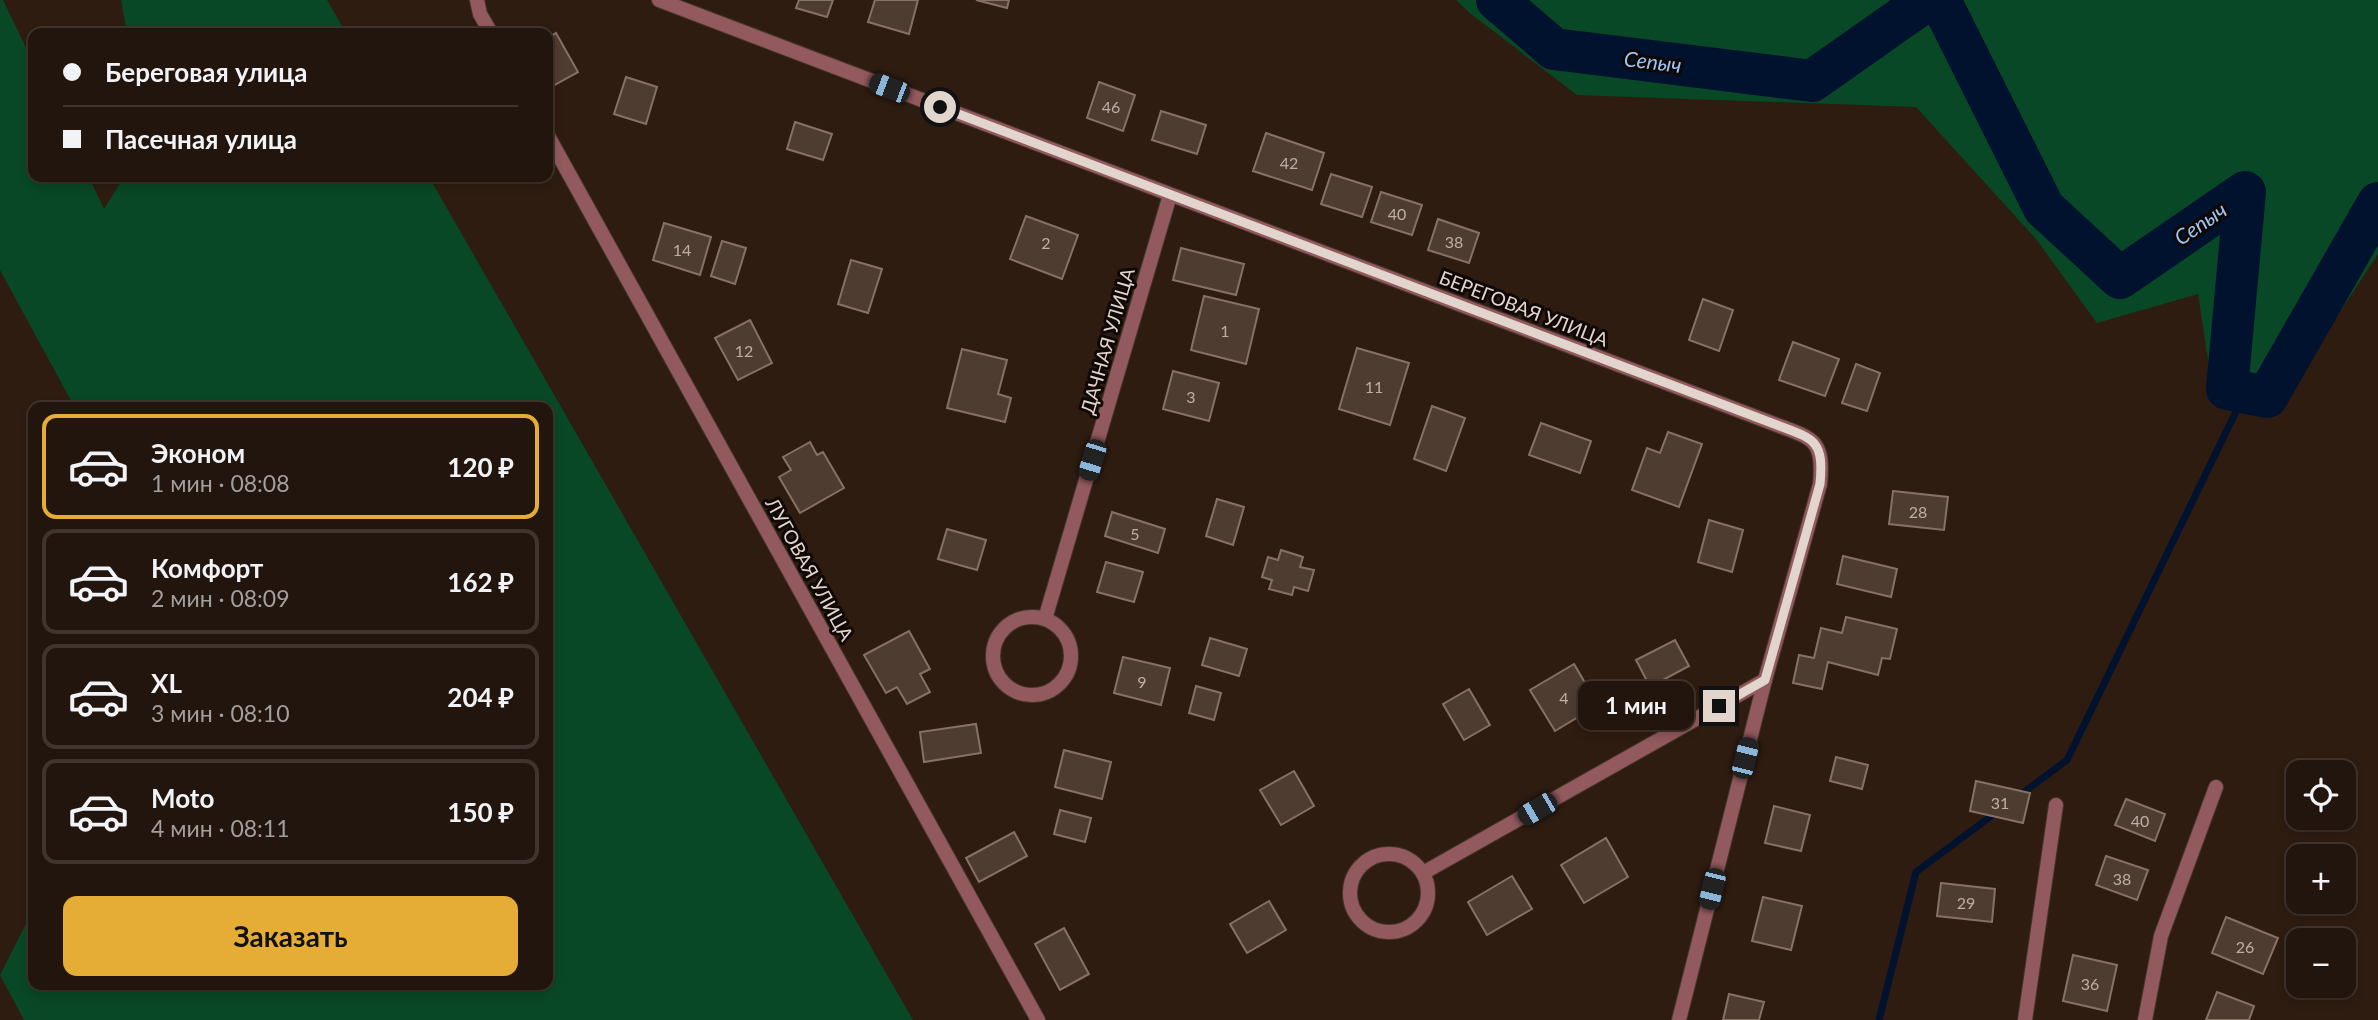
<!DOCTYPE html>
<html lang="ru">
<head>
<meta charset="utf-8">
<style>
  body { margin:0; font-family:Lato,sans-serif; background:#2a1e16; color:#f1f3f6; height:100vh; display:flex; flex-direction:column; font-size:26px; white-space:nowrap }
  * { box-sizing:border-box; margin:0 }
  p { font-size:23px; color:#a29f9d }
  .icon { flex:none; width:38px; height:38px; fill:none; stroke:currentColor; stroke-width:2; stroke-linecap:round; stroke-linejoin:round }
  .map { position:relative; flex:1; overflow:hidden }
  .drawer { position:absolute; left:28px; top:402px; width:525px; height:588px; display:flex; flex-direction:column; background:#22150d; border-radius:14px; box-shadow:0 4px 10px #0003,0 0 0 2px #3f342e }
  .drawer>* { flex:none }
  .hud { position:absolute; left:28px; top:28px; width:525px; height:154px; border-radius:14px; box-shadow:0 4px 10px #0003,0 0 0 2px #3f342e; display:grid; align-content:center; height:154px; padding:0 35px; background:#22150d }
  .buttons { position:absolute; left:2286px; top:760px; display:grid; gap:14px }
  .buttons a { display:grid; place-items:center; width:70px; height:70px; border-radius:14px; background:#22150d; box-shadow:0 4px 10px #0003,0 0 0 2px #3f342e; font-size:35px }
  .end { position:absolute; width:32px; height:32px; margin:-16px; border:9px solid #e2d5ce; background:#111; box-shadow:0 0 0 4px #111 }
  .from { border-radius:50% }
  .bubble { position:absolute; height:49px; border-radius:14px; background:#22150d; box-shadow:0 4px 10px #0003,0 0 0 2px #3f342e; font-size:23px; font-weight:700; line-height:49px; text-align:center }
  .car { position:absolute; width:21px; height:42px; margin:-21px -10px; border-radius:9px; box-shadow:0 0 5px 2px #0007; background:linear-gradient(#222 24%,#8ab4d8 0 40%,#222 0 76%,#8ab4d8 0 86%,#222 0) }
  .hud b { display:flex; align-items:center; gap:24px; height:66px; font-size:26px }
  .hud b+b { border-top:2px solid #3f342e }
  .hud i { width:18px; height:18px; background:#f1f3f6 }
  ul { padding:12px 0 0; list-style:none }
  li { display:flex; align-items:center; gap:21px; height:105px; margin:0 14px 10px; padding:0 21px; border:4px solid #3f342e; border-radius:14px }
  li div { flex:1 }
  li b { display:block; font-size:26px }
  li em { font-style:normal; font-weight:700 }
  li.selected { border-color:#e5ad35 }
  li>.icon { width:63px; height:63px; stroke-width:1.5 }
  .cta { display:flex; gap:14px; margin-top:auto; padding:14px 35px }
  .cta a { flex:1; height:80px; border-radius:14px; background:#e5ad35; color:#111; font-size:28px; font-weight:700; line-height:80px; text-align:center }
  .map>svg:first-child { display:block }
</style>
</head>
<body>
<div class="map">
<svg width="2378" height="1020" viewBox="0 0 2378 1020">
  <rect width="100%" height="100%" fill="#2e1c11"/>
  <g fill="#094826">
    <path d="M0 0H3L33 62V177H89L104 209 124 177H429L913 1020H24L0 975 33 910V985H548V408H75L0 270Z"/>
    <path d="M121 0H327L346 33H127Z"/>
    <path d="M1456 0H2378V254L2270 418 2214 399 2198 294 2097 323 2036 239 1916 107 1577 95 1471 14Z"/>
  </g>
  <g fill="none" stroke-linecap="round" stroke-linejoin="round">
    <g stroke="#00122e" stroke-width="7">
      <path d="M2019 796 2067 760 2245 393"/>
      <path d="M1879 1020 1916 872 1998 811"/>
    </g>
    <g stroke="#00122e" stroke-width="42">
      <path d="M1497 0 1554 49 1812 81 1927 0"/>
      <path d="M1940 0 2044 208 2120 278 2245 192 2227 389 2267 397 2378 203"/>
    </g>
  </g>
  <g fill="#4f3c30" stroke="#877164" stroke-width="2">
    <path d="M799 0H833L827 17 796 8Z"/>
    <path d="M875 0H918L909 34 868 22Z"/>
    <path d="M976 0H1009L1007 8Z"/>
    <path d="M556 33 578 72 551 87 548 82V38Z"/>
    <path d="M626 77 657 87 646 124 614 114Z"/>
    <path d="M1099 82 1135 95 1123 131 1087 118Z"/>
    <path d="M1161 111 1206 125 1197 154 1152 140Z"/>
    <path d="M795 122 832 134 823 160 787 149Z"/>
    <path d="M1266 133 1324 153 1312 190 1253 171Z"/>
    <path d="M1331 174 1372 187 1362 217 1321 204Z"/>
    <path d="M1381 192 1422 205 1412 235 1371 222Z"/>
    <path d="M1026 216 1078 235 1062 279 1010 259Z"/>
    <path d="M1438 219 1479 233 1469 263 1428 250Z"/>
    <path d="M664 223 711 237 700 275 653 260Z"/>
    <path d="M722 241 746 248 735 284 711 276Z"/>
    <path d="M1181 248 1244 264 1236 295 1173 280Z"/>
    <path d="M851 260 882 269 868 313 838 304Z"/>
    <path d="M1204 296 1259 309 1246 364 1191 350Z"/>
    <path d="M1703 299 1733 310 1719 351 1689 340Z"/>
    <path d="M750 320 772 363 738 380 715 338Z"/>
    <path d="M1793 342 1839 359 1825 396 1779 380Z"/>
    <path d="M1357 348 1409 363 1390 425 1339 409Z"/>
    <path d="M962 349 1007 360 998 394 1011 398 1005 422 947 408Z"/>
    <path d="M1856 364 1880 373 1867 411 1842 403Z"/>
    <path d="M1173 371 1219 383 1209 421 1163 409Z"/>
    <path d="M1432 406 1465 418 1446 471 1414 459Z"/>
    <path d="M1541 423 1591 441 1580 473 1529 455Z"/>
    <path d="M1668 432 1702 444 1679 507 1632 490 1647 448 1660 453Z"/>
    <path d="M810 442 817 455 823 452 844 488 800 513 779 477 791 470 783 457Z"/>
    <path d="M1893 491 1948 497 1944 530 1889 524Z"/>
    <path d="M1217 499 1244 507 1233 545 1206 536Z"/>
    <path d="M1112 512 1165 529 1158 553 1105 536Z"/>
    <path d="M1709 520 1743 530 1732 572 1698 562Z"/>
    <path d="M947 529 986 540 977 570 938 559Z"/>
    <path d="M1281 550 1303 557 1300 567 1314 570 1308 591 1294 587 1292 595 1269 589 1272 580 1262 577 1268 557 1278 560Z"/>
    <path d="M1843 556 1897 569 1891 597 1837 584Z"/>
    <path d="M1106 562 1143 572 1134 602 1097 592Z"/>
    <path d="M1846 617 1897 629 1890 659 1882 658 1878 675 1828 662 1822 689 1793 683 1799 655 1814 658 1821 628 1842 633Z"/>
    <path d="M909 631 930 669 920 674 930 692 907 704 897 687 886 693 864 655Z"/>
    <path d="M1210 638 1247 649 1239 676 1202 665Z"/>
    <path d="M1675 640 1689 666 1650 687 1636 660Z"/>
    <path d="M1123 657 1170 668 1161 705 1114 693Z"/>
    <path d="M1574 664 1598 705 1555 731 1530 690Z"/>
    <path d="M1196 686 1221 693 1214 720 1189 713Z"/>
    <path d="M1469 689 1490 725 1464 740 1443 704Z"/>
    <path d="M976 724 981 753 924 762 920 732Z"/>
    <path d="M1064 750 1111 762 1102 799 1055 787Z"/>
    <path d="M1836 757 1868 765 1862 789 1830 781Z"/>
    <path d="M1294 771 1314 806 1281 825 1260 790Z"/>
    <path d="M1976 781 2030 793 2023 823 1970 811Z"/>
    <path d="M2126 799 2165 814 2155 841 2115 825Z"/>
    <path d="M1774 806 1810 815 1801 851 1765 843Z"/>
    <path d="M1060 810 1091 818 1085 842 1054 834Z"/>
    <path d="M1014 832 1027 856 979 882 966 858Z"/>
    <path d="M1606 838 1628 877 1584 903 1561 865Z"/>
    <path d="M2106 856 2148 870 2137 900 2096 885Z"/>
    <path d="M1512 876 1532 909 1487 935 1468 902Z"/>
    <path d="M1941 883 1995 889 1992 922 1937 916Z"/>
    <path d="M1763 897 1802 906 1791 950 1752 941Z"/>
    <path d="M1269 901 1286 930 1247 953 1230 924Z"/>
    <path d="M2226 917 2278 938 2263 974 2212 953Z"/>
    <path d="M1064 928 1089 974 1060 990 1035 944Z"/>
    <path d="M2073 955 2117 965 2107 1011 2063 1001Z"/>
    <path d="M2217 992 2254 1006 2249 1020H2206Z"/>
    <path d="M1729 994 1764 1002 1759 1020H1723Z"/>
  </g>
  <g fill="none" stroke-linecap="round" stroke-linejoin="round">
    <defs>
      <g id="street">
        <path d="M477 0 480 14 491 33"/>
        <path d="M659 0 1777 425C1815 439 1824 441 1820 484L1765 680 1679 1020"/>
        <path d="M548 136 1038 1020"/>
        <circle cx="1032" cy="656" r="39"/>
        <path d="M1045 619 1170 195"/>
        <circle cx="1389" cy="893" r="39"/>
        <path d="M1423 873 1765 680"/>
        <path d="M2025 1020 2056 805"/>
        <path d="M2145 1020 2161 936 2216 787"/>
      </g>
    </defs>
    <use href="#street" stroke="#47362b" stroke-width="16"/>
    <use href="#street" stroke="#92595e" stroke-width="14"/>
  </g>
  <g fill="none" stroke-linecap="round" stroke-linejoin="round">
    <path stroke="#e2d5ce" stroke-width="9" d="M940 107 1777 425C1815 439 1824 441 1820 484L1765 680 1719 706"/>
  </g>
  <g text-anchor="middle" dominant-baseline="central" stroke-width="6" stroke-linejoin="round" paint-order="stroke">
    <g font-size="16" fill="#bdafa6">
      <text x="1111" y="106">46</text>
      <text x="1289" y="162">42</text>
      <text x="1397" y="213">40</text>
      <text x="1454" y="241">38</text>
      <text x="1046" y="242">2</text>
      <text x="682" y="249">14</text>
      <text x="1225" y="330">1</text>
      <text x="744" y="350">12</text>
      <text x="1374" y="386">11</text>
      <text x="1191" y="396">3</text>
      <text x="1918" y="511">28</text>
      <text x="1135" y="533">5</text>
      <text x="1142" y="681">9</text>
      <text x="1564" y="697">4</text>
      <text x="2000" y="802">31</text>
      <text x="2140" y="820">40</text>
      <text x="2122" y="878">38</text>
      <text x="1966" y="902">29</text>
      <text x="2245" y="946">26</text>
      <text x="2090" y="983">36</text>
    </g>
    <g font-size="19" fill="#e2d5ce" stroke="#100805">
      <text transform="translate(1524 308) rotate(21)">БЕРЕГОВАЯ УЛИЦА</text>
      <text transform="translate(1107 341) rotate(-74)">ДАЧНАЯ УЛИЦА</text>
      <text transform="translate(810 569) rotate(61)">ЛУГОВАЯ УЛИЦА</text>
    </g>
    <g font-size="21" font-style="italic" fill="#9ac5f6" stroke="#100805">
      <text transform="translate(1653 61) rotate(7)">Сепыч</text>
      <text transform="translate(2200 223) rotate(-34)">Сепыч</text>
    </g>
  </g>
</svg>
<div class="buttons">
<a><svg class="icon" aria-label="locate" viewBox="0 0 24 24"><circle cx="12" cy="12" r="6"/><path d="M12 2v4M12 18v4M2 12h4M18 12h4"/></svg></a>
<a>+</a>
<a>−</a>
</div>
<i class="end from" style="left:940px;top:107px"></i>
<i class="end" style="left:1719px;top:706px"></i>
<div class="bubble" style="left:1578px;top:681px;width:116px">1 мин</div>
<i class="car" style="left:889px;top:88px;rotate:291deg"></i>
<i class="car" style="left:1092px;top:460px;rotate:197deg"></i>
<i class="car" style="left:1745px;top:758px;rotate:14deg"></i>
<i class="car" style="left:1537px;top:809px;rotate:240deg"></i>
<i class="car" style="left:1712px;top:889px;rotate:194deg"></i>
<div class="hud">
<b><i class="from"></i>Береговая улица</b>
<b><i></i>Пасечная улица</b>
</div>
<section class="drawer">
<ul>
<li class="selected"><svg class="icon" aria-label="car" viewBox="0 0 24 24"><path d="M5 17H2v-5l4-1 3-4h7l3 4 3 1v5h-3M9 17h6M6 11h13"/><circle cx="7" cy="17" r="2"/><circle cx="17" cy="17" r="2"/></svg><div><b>Эконом</b><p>1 мин · 08:08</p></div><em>120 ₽</em></li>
<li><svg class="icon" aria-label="car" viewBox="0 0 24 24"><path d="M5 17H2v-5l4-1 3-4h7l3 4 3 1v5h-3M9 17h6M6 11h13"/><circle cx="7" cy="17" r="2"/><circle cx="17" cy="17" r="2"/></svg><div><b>Комфорт</b><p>2 мин · 08:09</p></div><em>162 ₽</em></li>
<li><svg class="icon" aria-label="car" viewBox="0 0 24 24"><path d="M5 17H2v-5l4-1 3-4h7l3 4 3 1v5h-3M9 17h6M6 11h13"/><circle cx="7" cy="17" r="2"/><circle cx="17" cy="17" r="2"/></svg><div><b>XL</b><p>3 мин · 08:10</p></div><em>204 ₽</em></li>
<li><svg class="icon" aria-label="car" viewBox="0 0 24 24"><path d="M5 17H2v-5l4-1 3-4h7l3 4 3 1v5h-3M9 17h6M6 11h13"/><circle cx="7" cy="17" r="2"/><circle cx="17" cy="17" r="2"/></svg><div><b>Moto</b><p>4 мин · 08:11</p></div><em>150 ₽</em></li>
</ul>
<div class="cta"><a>Заказать</a></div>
</section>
</div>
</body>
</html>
